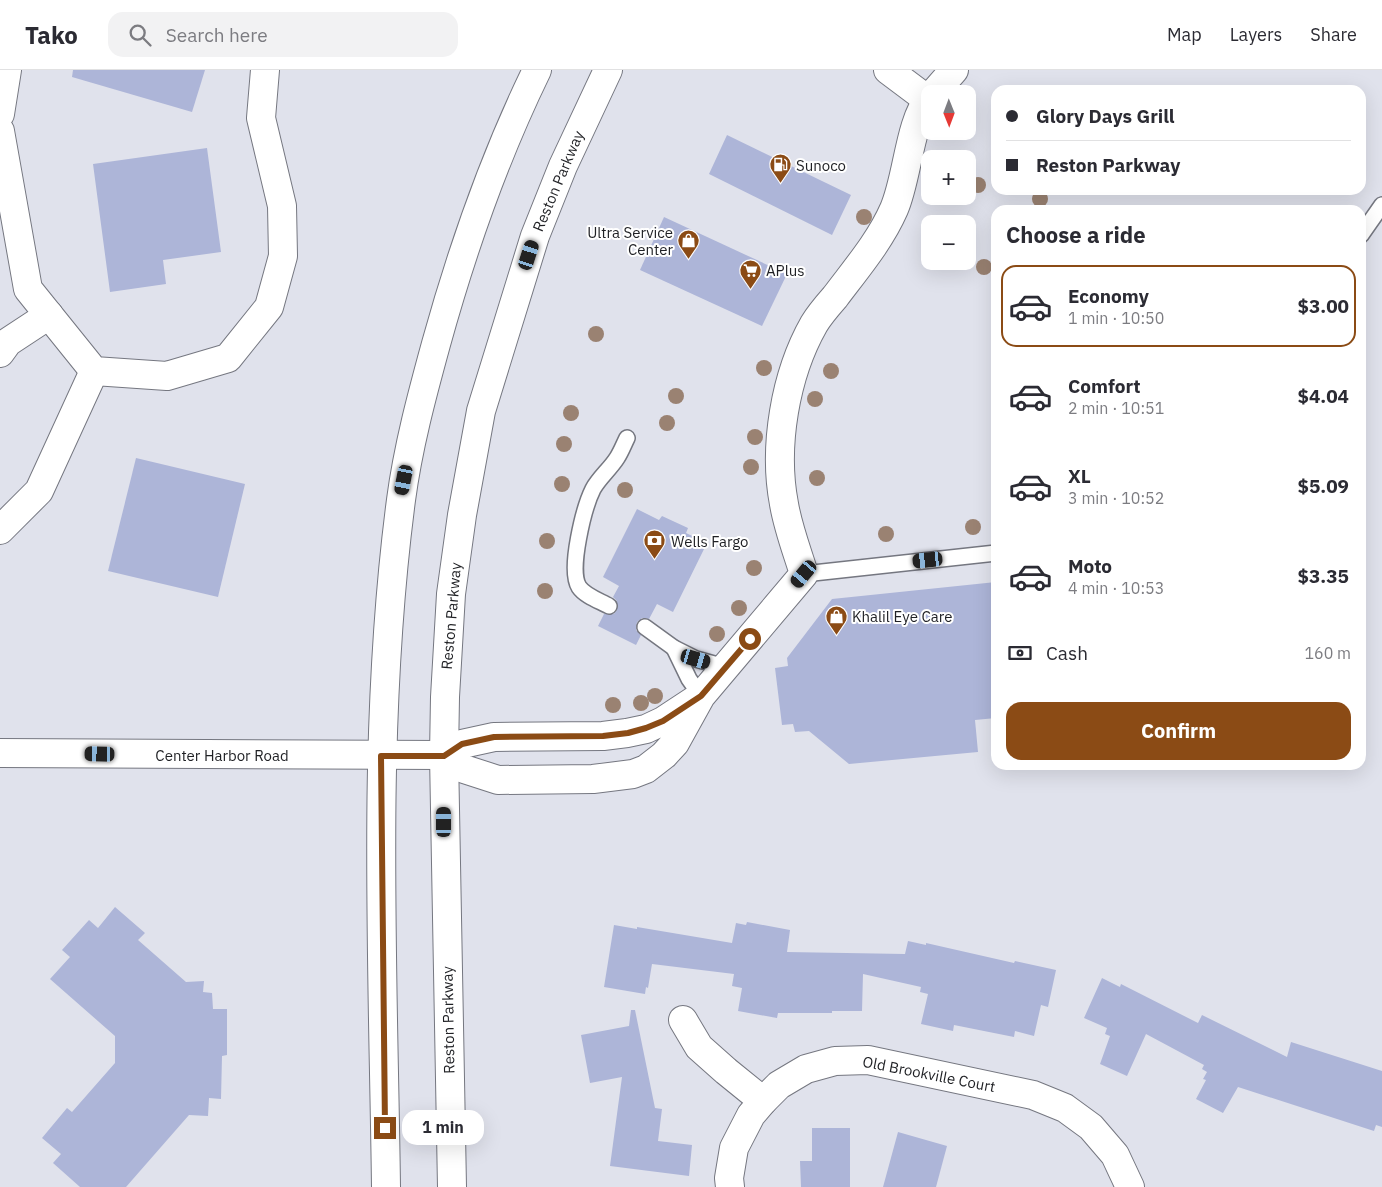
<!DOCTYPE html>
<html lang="en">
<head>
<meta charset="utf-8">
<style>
  body { margin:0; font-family:"IBM Plex Sans",sans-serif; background:#f2f2f3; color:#2b2b33; height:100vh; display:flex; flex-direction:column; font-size:19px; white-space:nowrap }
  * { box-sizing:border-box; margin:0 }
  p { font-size:16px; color:#7c7c81 }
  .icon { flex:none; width:28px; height:28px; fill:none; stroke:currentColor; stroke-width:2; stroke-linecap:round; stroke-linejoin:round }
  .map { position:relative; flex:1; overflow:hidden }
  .sheet { position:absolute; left:991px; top:135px; width:375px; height:565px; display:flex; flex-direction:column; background:#fff; border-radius:15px; box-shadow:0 5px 20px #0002 }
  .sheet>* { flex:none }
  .banner { position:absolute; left:991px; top:15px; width:375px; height:110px; border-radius:15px; box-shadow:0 5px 20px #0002; display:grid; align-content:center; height:110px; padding:0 15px; background:#fff }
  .needle { width:32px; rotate:179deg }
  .buttons { position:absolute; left:921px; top:15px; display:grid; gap:10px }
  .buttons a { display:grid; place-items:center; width:55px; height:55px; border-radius:10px; background:#fff; box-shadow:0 5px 20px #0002; font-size:25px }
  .end { position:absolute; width:22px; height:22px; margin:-11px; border:6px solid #8b4b15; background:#fff; box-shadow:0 0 0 2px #fff }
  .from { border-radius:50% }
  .bubble { position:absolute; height:35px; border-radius:15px; background:#fff; box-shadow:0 5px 20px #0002; font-size:16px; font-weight:800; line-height:35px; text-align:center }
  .car { position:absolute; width:15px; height:30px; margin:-15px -8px; border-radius:6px; box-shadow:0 0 4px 1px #0007; background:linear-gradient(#222 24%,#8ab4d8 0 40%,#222 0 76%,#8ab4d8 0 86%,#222 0) }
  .banner b { display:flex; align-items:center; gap:18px; height:48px; font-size:19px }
  .banner b+b { border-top:1px solid #e1e1e2 }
  .banner i { width:12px; height:12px; background:#2b2b33 }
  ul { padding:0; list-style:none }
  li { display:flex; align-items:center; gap:15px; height:82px; margin:0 10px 8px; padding:0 5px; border:2px solid transparent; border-radius:15px }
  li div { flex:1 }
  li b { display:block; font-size:19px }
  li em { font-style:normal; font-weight:800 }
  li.active { border-color:#8b4b15 }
  li>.icon { width:45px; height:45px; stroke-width:1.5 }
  h2 { padding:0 15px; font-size:22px; line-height:60px }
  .pay { display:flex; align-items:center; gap:12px; height:55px; padding:0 15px; font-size:19px }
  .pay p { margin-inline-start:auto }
  .button { display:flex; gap:10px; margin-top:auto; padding:10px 15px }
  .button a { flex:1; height:58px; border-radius:15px; background:#8b4b15; color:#fff; font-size:20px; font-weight:800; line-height:58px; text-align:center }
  header { display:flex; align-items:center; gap:30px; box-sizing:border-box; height:70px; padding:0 25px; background:#fff; border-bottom:1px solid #e1e1e2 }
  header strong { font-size:24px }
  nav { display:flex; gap:28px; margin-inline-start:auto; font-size:18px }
  .search { width:350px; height:45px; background:#f2f2f3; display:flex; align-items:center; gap:12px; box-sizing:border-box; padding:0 18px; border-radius:15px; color:#7c7c81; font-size:19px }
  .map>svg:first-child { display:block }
</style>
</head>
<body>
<header>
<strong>Tako</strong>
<div class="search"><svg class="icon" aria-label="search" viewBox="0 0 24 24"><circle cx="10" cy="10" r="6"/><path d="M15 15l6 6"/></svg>Search here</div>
<nav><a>Map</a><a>Layers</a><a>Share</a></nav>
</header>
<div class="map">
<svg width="1382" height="1117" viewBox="0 0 1382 1117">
  <rect width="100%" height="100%" fill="#e0e2ec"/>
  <g fill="#adb5d8">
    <path d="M73 0H205L192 42 72 7Z"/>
    <path d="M727 65 851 125 832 165 709 104Z"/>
    <path d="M207 78 221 182 163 190 166 214 110 222 93 94Z"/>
    <path d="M664 147 787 204 762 256 640 200Z"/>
    <path d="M136 388 245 414 218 527 108 501Z"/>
    <path d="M637 439 659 450 662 446 688 458 686 463 707 473 673 542 657 534 649 549 642 548 637 552 636 560 641 565 636 575 598 556 604 544H614L617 540V531L613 527 619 516 603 507Z"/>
    <path d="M996 512V648L975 650 978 682 849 694 809 661 795 662 793 654 782 655 775 598 788 596 787 588 832 529Z"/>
    <path d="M115 837 145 863 138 870 186 912 204 911 203 922 212 923 213 939H227V985L222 986 221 1029 209 1028 208 1046 189 1045 126 1117H80L53 1093 61 1084 42 1068 67 1038 72 1042 115 993V966L50 909 70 887 62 880 89 850 98 858Z"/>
    <path d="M747 852 790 860 787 882 905 884 908 871 926 875V873L1014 893 1015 891 1056 900 1048 937 1041 935 1034 966 1015 961 1014 967 954 955 953 961 921 954 928 924 920 922 921 917 863 904 862 941H832V943H778L777 948 738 941 742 918 732 916 734 904 652 894 648 918 646 917 645 924 604 917 614 855 637 859V857L732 873 736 853 746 855Z"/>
    <path d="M1102 908 1120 917 1121 914 1198 953 1202 945 1287 987 1291 972 1382 1001V1057L1376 1055 1374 1061 1238 1017 1223 1043 1196 1029 1206 1010 1203 1009 1207 1002 1202 999 1204 995 1146 964 1127 1006 1100 994 1110 966 1105 964 1107 958 1084 948Z"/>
    <path d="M631 940H635L655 1038 662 1039 658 1071 692 1075 689 1106 610 1096 622 1007 590 1013 581 965 629 956Z"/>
    <path d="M812 1058H850V1117H801L800 1091H812Z"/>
    <path d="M898 1062 947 1076 936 1117H883Z"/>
  </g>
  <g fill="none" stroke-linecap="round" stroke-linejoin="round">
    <defs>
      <g id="service">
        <path d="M1361 165 1382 135"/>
        <path d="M804 504 996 483"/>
        <path d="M609 536C600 531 585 526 579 517 568 500 584 437 593 419 599 408 610 399 617 388 621 382 624 374 627 368"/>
        <path d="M645 557 674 578 696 589 725 597"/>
        <path d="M674 578 689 609 701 626"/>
      </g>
      <g id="minor">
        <path d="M888 0 928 30"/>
        <path d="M933 24 954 0"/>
        <path d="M0 44 7 0"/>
        <path d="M0 61 28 219 94 301 167 306 228 288 269 237 283 186 282 136 261 48 265 0"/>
        <path d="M0 283 8 272 49 245"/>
        <path d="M0 460 39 421 94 301"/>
        <path d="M701 626 663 651 646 659 627 663 603 666 494 667 462 674 444 685 464 699 498 710 593 709 633 704 646 699 664 685 675 673 701 626 804 504C797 481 788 458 784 434 773 377 785 305 814 254 820 244 828 235 835 227 856 199 880 171 894 139 908 107 909 52 930 27"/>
        <path d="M683 950 699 977 726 1001 763 1031"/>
        <path d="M730 1117 729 1108 734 1078 751 1045 763 1031 779 1015 806 999 835 991 868 990 1033 1025 1065 1038 1091 1057 1115 1085 1130 1117"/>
      </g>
      <path id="tertiary" d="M0 683 444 685"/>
      <g id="primary">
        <path d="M386 1117C383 888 371 658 401 430 408 377 422 325 436 274 462 180 494 88 537 0"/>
        <path d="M452 1117 444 685 445 627 451 524 462 445 481 341 535 166 563 96 608 0"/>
      </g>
    </defs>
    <use href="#service" stroke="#757780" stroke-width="18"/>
    <use href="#minor" stroke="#757780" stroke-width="30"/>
    <use href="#tertiary" stroke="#757780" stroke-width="30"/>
    <use href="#primary" stroke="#757780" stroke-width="30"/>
    <use href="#service" stroke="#fff" stroke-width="15"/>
    <use href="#minor" stroke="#fff" stroke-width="28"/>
    <use href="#tertiary" stroke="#fff" stroke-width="28"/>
    <use href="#primary" stroke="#fff" stroke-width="28"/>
  </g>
  <g fill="#9a8272">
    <circle cx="978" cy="115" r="8"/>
    <circle cx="1040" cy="129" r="8"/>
    <circle cx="864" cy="147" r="8"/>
    <circle cx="984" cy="197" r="8"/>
    <circle cx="596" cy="264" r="8"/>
    <circle cx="764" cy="298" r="8"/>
    <circle cx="831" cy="301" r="8"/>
    <circle cx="676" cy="326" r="8"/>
    <circle cx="815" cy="329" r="8"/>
    <circle cx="571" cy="343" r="8"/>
    <circle cx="667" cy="353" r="8"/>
    <circle cx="755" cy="367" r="8"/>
    <circle cx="564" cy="374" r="8"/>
    <circle cx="751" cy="397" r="8"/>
    <circle cx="817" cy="408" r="8"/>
    <circle cx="562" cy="414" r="8"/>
    <circle cx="625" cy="420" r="8"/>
    <circle cx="973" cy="457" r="8"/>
    <circle cx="886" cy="464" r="8"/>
    <circle cx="547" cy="471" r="8"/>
    <circle cx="754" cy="498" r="8"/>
    <circle cx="545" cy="521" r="8"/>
    <circle cx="739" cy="538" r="8"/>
    <circle cx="717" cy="564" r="8"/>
    <circle cx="655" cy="626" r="8"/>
    <circle cx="641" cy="633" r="8"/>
    <circle cx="613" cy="635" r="8"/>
  </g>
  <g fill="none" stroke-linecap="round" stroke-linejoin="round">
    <path stroke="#8b4b15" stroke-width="6" d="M385 1058 381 686H444L462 674 494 667 603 666 628 663 646 658 663 651 701 626 750 569"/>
  </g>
  <defs>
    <symbol id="fuel-pin" viewBox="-11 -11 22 30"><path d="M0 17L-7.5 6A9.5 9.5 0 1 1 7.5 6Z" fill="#8b4b15" stroke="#fff"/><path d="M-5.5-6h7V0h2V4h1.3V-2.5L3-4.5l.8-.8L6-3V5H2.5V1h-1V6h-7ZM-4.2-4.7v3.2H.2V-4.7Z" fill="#fff"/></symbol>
    <symbol id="shop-pin" viewBox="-11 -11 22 30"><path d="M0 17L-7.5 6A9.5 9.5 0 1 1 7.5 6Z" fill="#8b4b15" stroke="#fff"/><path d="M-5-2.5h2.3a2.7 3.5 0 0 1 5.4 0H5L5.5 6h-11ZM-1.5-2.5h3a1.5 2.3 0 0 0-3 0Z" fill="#fff"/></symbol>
    <symbol id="supermarket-pin" viewBox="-11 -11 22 30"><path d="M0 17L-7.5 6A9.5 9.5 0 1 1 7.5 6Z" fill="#8b4b15" stroke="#fff"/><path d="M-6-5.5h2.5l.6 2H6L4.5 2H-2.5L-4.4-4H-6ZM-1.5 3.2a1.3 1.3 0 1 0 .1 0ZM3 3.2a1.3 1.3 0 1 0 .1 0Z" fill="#fff"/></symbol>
    <symbol id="bank-pin" viewBox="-11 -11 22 30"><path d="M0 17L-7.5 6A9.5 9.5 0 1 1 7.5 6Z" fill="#8b4b15" stroke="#fff"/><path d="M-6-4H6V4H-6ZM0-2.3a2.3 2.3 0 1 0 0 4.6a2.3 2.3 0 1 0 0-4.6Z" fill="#fff"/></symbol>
  </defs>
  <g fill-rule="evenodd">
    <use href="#fuel-pin" x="768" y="82" width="25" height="34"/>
    <use href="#shop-pin" x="676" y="158" width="25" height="34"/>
    <use href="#supermarket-pin" x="738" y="188" width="25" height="34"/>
    <use href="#bank-pin" x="642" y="458" width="25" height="34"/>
    <use href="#shop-pin" x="824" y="534" width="25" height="34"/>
  </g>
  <g text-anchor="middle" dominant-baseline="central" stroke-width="4" stroke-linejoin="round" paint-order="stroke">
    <g font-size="15" fill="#1f2024" stroke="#fff" text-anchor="start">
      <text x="796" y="95">Sunoco</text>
      <text x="673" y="162" text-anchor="end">Ultra Service<tspan x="673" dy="17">Center</tspan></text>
      <text x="766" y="200">APlus</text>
      <text x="671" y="471">Wells Fargo</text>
      <text x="852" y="546">Khalil Eye Care</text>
    </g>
    <g font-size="15" fill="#1f2024" stroke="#fff">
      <text transform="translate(558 111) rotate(-67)">Reston Parkway</text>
      <text transform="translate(451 546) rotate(-85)">Reston Parkway</text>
      <text x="222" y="685">Center Harbor Road</text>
      <text transform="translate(448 950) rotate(-91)">Reston Parkway</text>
      <text transform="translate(929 1004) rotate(11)">Old Brookville Court</text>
    </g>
  </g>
</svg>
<div class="buttons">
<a><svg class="needle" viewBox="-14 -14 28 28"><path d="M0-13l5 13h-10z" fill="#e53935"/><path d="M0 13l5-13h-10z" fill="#7c7c81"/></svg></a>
<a>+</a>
<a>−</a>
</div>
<i class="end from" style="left:750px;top:569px"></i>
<i class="end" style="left:385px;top:1058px"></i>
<div class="bubble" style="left:402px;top:1040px;width:82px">1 min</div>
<i class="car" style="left:529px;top:185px;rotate:18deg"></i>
<i class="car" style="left:404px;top:410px;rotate:191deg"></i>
<i class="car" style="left:928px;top:490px;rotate:264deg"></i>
<i class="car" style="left:804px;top:504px;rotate:220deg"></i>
<i class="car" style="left:696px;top:589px;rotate:106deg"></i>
<i class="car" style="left:100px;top:684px;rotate:271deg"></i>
<i class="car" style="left:444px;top:752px;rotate:0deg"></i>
<div class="banner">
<b><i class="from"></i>Glory Days Grill</b>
<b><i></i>Reston Parkway</b>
</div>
<section class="sheet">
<h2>Choose a ride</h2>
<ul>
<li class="active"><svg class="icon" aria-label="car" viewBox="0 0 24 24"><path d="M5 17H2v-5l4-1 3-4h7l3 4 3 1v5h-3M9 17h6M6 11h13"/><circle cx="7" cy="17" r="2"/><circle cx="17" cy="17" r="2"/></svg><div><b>Economy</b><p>1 min · 10:50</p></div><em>$3.00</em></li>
<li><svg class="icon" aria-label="car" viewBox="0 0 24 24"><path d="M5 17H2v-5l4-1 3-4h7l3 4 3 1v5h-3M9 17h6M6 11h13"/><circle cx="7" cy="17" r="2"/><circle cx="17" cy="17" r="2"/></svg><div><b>Comfort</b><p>2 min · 10:51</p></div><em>$4.04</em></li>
<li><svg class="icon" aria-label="car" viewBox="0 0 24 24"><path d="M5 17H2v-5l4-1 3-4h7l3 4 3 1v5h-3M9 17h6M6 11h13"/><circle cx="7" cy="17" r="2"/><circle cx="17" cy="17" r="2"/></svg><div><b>XL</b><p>3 min · 10:52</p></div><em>$5.09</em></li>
<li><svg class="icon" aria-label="car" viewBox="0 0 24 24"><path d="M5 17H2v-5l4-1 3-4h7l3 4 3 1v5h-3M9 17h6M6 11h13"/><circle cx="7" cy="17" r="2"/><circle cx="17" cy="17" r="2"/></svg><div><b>Moto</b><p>4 min · 10:53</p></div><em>$3.35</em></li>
</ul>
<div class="pay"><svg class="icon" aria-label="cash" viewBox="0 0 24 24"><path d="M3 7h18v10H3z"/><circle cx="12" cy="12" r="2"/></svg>Cash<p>160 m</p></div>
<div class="button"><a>Confirm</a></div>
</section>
</div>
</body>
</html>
